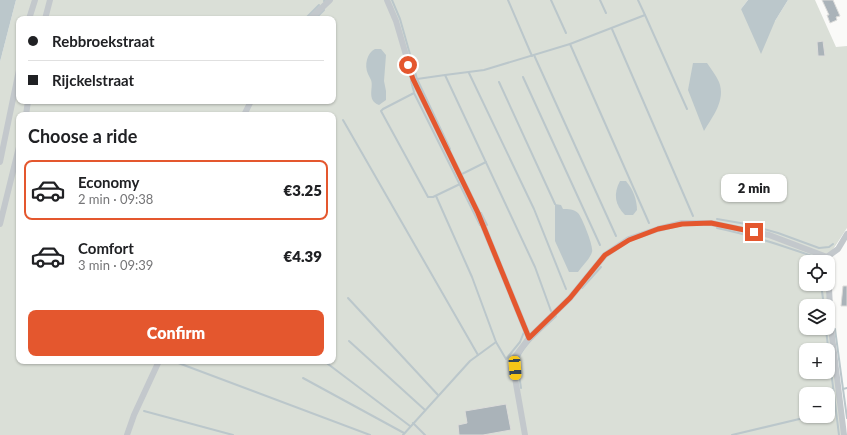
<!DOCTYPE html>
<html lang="en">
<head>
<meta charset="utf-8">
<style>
  body { margin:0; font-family:Lato,sans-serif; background:#f6f6f6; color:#202124; height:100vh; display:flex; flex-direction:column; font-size:15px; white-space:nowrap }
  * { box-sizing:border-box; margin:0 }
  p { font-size:13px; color:#757577 }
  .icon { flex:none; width:22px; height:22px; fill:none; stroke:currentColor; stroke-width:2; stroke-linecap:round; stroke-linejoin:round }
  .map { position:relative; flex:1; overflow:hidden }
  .side { position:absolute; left:16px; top:112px; width:320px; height:252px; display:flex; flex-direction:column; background:#fff; border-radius:8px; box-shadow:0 1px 3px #0004 }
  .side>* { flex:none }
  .hud { position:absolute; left:16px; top:16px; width:320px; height:88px; border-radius:8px; box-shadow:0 1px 3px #0004; display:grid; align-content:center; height:88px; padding:0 12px; background:#fff }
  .tools { position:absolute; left:799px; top:255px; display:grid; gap:8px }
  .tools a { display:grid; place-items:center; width:36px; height:36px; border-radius:8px; background:#fff; box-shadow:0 1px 3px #0004; font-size:20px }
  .end { position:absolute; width:18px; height:18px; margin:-9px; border:5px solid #e4572e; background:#fff; box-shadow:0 0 0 2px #fff }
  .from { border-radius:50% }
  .bubble { position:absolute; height:28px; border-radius:8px; background:#fff; box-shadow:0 1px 3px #0004; font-size:13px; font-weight:800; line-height:28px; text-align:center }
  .car { position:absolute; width:12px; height:24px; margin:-12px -6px; border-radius:5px; box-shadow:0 0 3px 1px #0007; background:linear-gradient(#f5c518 24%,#345 0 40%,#f5c518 0 76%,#345 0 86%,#f5c518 0) }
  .hud b { display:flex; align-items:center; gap:14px; height:38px; font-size:15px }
  .hud b+b { border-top:1px solid #e0e0e0 }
  .hud i { width:10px; height:10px; background:#202124 }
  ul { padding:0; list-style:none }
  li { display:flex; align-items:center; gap:12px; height:60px; margin:0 8px 6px; padding:0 4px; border:2px solid transparent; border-radius:8px }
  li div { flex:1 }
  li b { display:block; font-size:15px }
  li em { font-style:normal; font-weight:800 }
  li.on { border-color:#e4572e }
  li>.icon { width:36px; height:36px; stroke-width:1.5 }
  h2 { padding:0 12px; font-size:18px; line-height:48px }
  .cta { display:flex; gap:8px; margin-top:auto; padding:8px 12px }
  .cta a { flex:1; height:46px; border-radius:8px; background:#e4572e; color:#fff; font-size:16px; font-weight:800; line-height:46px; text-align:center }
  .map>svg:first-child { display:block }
</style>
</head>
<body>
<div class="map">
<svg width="847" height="435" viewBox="0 0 847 435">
  <rect width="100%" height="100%" fill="#fafaf8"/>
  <path fill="#dadfd7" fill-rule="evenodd" d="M16 0H748L741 9 775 21 788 0H815L836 47 847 46V228L828 257V262H806V284H828L844 435H0V62ZM19 19H333V101H19ZM19 115H333V361H19ZM806 306H828V328H806ZM806 350H828V372H806ZM806 394H828V416H806Z"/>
  <g fill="#bbc7cb">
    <path d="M0 0H16L0 62Z"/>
    <path d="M748 0H788L775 21 761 54 741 9Z"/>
    <path d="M375 49H381L386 55 384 81 386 91V100L379 105C366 100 374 87 371 80 370 78 369 76 368 74 364 65 367 53 375 49Z"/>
    <path d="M693 63H707C711 69 716 75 719 82 726 100 713 116 704 131L688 90Z"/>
    <path d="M620 181H626C633 189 637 200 637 210L633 215H625C615 205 613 194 620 181Z"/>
    <path d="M555 204 561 205 563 209C568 209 574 209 578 213 582 217 594 247 592 252 590 259 582 266 578 272H569L555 241Z"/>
  </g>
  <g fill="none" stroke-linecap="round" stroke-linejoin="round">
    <g stroke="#bbc7cb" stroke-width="2">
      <path d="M392 0 400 19 417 79 450 149"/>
      <path d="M508 0 532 56"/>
      <path d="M551 0 566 33"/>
      <path d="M600 0 606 13"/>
      <path d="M638 0 645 15"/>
      <path d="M324 1 325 0"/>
      <path d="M305 19 319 5"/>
      <path d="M315 19 324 10"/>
      <path d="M612 29 693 216"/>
      <path d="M570 44 649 223"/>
      <path d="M534 55 616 236"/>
      <path d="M469 73 534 209 566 289"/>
      <path d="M445 75 484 70 570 44 645 15 687 109"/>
      <path d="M523 77 600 245"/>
      <path d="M417 79 445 75 535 267 551 311"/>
      <path d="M411 81 414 92"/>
      <path d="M499 82 555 204"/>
      <path d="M343 120 478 355"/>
      <path d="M462 174 486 162"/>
      <path d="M460 184 433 197H428L381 111 383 109 414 93 480 225"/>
      <path d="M436 196 472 277 496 342 506 359 520 342 524 332"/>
      <path d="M481 213 487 225"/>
      <path d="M717 219 746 224 778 233 819 248 829 247 833 244"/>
      <path d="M717 228C751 235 783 246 815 257L819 262"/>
      <path d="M821 284 824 306"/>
      <path d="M582 288 601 267"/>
      <path d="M348 298 438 395"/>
      <path d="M835 329 843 389 847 388"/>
      <path d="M826 330 839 435"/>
      <path d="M349 341 425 410"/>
      <path d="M173 361 370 435"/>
      <path d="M324 361 410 426"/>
      <path d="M303 378 404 433"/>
      <path d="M521 388C520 379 516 366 519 357 525 343 545 327 556 316"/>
      <path d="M843 389 847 418"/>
      <path d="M144 411 233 435"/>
      <path d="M828 412 835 411"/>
      <path d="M413 423 425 435"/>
      <path d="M403 435 470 361 496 342"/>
      <path d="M732 435 812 416"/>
    </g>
  </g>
  <g fill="#aab3b9" stroke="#dcdcda">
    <path d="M822 0H833L840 16 836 17 837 20 830 23 827 15H829Z"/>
    <path d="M823 41 825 56H818L817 42Z"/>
    <path d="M843 286H847V306H841Z"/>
    <path d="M506 404 511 430 483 435H459L458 425 467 423 465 411Z"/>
  </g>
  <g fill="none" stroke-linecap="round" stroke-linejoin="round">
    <g stroke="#c3c8cc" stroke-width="6">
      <path d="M387 0 396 21 413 79 478 213 529 338"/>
      <path d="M29 19 35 0"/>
      <path d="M45 19 50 0"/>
      <path d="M310 19 330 0"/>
      <path d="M26 115 28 101"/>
      <path d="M244 115 251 101"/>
      <path d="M0 162 19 70"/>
      <path d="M0 224 19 147"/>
      <path d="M827 257 838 249 847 234"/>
      <path d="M828 268 831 328 844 435"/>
      <path d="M127 435 134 415 159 361"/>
      <path d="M525 435 515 378 514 358 529 338 570 298 605 255 629 239 658 229 682 223H711L769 235 827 257"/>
    </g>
  </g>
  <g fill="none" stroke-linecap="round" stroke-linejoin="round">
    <path stroke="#e4572e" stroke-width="5" d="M408 65 413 79 478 213 529 338 570 298 605 255 629 240 658 229 682 224 711 223 754 232"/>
  </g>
</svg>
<div class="tools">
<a><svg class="icon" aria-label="locate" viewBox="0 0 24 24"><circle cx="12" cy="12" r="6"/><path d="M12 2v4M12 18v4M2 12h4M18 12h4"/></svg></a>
<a><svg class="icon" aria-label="layers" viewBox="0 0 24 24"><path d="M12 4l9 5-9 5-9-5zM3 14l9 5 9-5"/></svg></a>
<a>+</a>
<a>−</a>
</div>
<i class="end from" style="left:408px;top:65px"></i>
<i class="end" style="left:754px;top:232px"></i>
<div class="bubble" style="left:721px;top:174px;width:66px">2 min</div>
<i class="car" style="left:515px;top:368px;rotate:176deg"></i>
<div class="hud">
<b><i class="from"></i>Rebbroekstraat</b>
<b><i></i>Rijckelstraat</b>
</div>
<section class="side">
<h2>Choose a ride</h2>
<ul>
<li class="on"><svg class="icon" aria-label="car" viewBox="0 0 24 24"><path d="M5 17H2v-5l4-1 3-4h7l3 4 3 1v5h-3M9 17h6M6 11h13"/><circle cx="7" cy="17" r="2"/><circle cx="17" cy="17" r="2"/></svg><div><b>Economy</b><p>2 min · 09:38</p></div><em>€3.25</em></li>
<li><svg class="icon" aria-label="car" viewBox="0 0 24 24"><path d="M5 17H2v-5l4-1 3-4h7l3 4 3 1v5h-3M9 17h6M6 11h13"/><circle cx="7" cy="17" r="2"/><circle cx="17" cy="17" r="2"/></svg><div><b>Comfort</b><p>3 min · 09:39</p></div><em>€4.39</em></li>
</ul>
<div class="cta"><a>Confirm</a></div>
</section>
</div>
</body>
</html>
